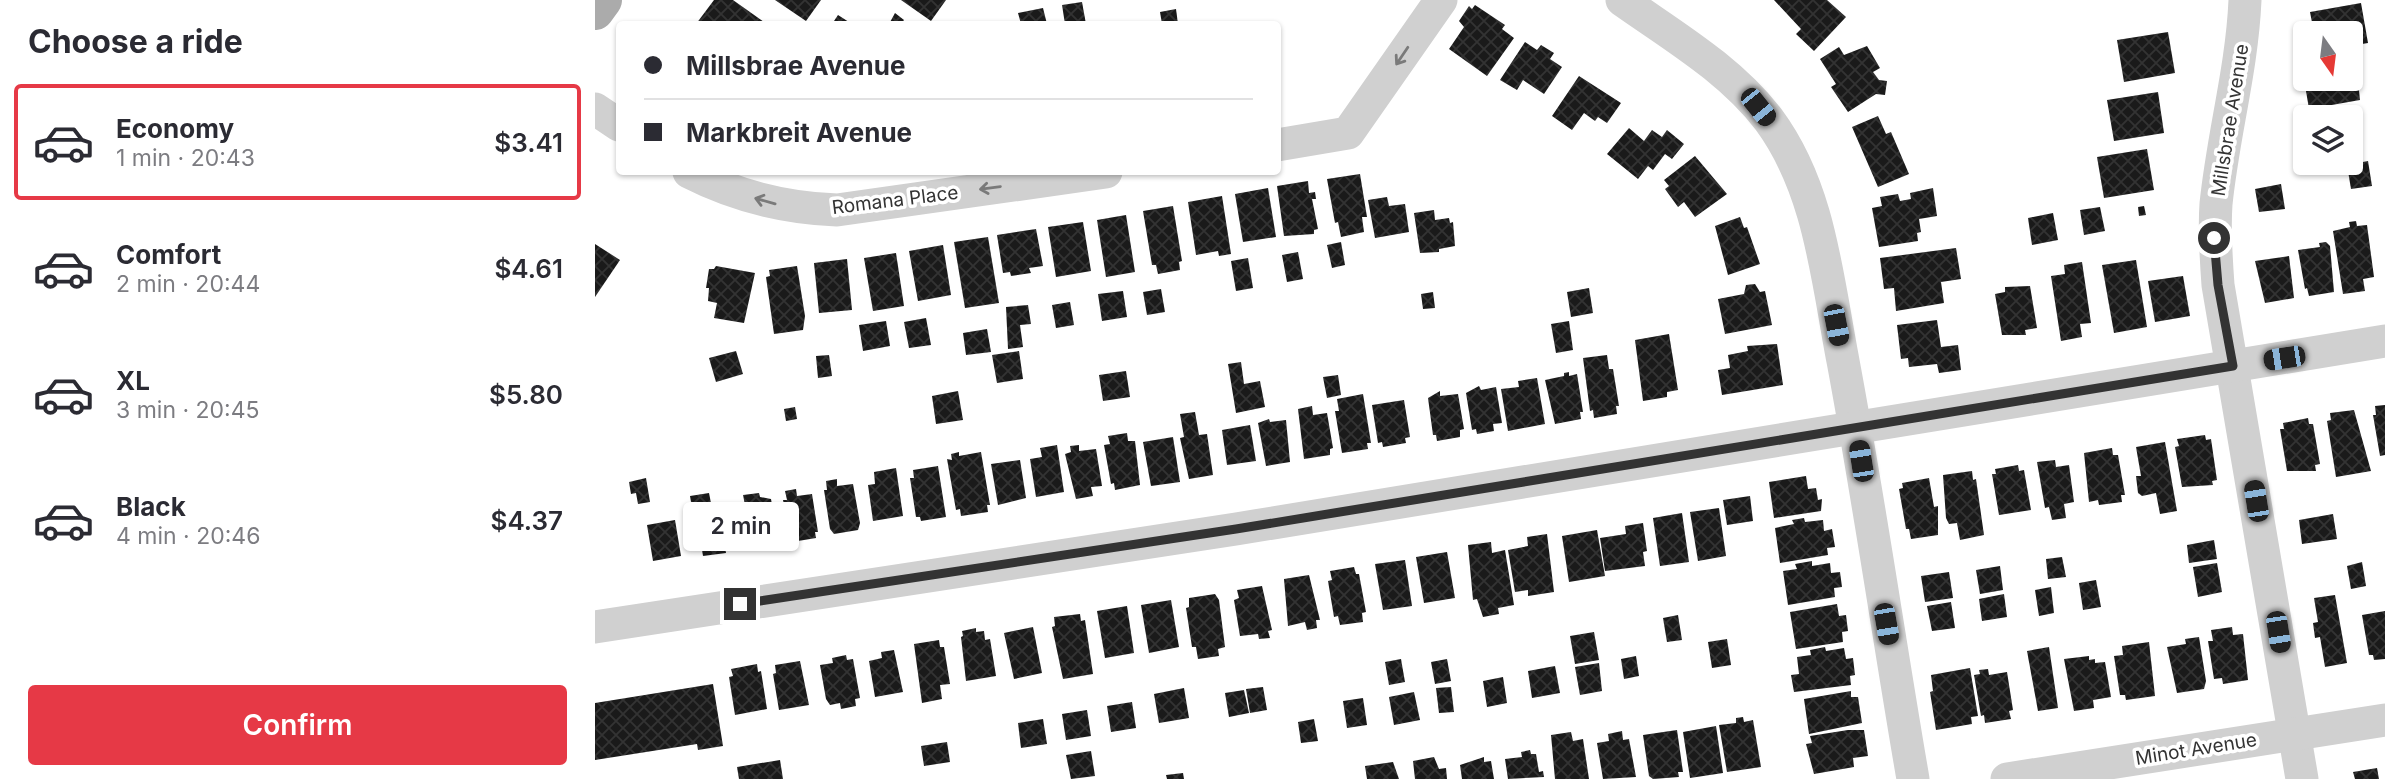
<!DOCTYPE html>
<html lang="en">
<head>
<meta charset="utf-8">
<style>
  body { margin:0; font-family:Inter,sans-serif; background:#f2f2f3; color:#2b2b33; height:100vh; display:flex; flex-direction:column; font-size:26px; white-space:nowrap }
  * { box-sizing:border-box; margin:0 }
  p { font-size:23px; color:#7c7c81 }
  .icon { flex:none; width:38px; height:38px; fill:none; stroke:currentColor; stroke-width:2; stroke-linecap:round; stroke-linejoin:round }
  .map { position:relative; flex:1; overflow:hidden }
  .side { display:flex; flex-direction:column; background:#fff; width:595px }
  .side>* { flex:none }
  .top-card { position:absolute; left:21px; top:21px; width:665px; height:154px; border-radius:7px; box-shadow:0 2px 5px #0004; display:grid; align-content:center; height:154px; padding:0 28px; background:#fff }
  .needle { width:46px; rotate:166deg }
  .controls { position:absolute; left:1698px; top:21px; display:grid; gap:14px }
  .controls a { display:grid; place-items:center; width:70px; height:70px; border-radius:7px; background:#fff; box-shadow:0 2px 5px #0004; font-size:35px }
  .end { position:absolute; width:32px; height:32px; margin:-16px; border:9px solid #333; background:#fff; box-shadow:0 0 0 4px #fff }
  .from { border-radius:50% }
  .bubble { position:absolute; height:49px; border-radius:7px; background:#fff; box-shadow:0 2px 5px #0004; font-size:23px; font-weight:600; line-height:49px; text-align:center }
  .car { position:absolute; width:21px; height:42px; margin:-21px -10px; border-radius:9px; box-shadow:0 0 5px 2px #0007; background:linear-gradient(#222 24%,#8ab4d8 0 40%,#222 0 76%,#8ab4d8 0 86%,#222 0) }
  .top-card b { display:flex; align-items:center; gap:24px; height:66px; font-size:26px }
  .top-card b+b { border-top:2px solid #e1e1e2 }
  .top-card i { width:18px; height:18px; background:#2b2b33 }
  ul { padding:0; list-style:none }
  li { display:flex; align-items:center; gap:21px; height:116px; margin:0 14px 10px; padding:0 14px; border:4px solid transparent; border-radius:7px }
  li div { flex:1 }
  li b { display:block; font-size:26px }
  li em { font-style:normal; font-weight:600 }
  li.active { border-color:#e63946 }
  li>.icon { width:63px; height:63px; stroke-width:1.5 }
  h2 { padding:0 28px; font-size:32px; line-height:84px }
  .button { display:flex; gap:14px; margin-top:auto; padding:14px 28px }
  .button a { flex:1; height:80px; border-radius:7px; background:#e63946; color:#fff; font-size:28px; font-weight:600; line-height:80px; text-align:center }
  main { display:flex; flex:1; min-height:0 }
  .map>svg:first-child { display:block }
</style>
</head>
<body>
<main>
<section class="side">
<h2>Choose a ride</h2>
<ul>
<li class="active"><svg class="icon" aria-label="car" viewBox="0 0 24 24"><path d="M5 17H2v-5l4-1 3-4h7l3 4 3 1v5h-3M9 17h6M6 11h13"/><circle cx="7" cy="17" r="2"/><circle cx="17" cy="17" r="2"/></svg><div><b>Economy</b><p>1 min · 20:43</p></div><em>$3.41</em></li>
<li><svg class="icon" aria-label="car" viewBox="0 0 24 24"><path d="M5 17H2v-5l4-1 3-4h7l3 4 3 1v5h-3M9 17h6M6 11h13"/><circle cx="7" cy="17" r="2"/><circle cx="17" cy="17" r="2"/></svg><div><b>Comfort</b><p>2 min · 20:44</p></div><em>$4.61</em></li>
<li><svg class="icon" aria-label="car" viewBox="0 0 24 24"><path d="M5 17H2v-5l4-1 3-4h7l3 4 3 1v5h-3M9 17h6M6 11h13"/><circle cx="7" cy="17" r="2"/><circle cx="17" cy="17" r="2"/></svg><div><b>XL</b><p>3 min · 20:45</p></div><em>$5.80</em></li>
<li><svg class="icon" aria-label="car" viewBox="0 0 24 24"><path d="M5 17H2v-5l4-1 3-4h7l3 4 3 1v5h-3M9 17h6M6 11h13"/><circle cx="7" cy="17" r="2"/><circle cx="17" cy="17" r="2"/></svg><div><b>Black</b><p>4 min · 20:46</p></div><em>$4.37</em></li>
</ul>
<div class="button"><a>Confirm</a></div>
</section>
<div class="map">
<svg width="1790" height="779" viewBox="0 0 1790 779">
  <defs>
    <pattern id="building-cross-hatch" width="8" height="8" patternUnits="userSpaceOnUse" patternTransform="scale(1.75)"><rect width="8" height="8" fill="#1a1a1a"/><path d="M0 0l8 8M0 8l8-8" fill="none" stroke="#333"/></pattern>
  </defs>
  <rect width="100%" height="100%" fill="#fff"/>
  <g fill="url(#building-cross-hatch)">
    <path d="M119 0H138L172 24H101Z"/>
    <path d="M180 0H226L211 21Z"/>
    <path d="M306 0H351L336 21Z"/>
    <path d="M1179 0H1232L1251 17 1219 51 1201 34 1206 29Z"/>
    <path d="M487 2 491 24H470L467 5Z"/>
    <path d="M1766 3 1773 43 1755 46V33H1719L1715 12Z"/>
    <path d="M880 5 910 25 907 29 919 38 892 76 854 49 869 27 864 21 874 6 877 9Z"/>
    <path d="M448 8 452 24H426L423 13Z"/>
    <path d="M581 9 583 24H567L565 12Z"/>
    <path d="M300 13 309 20 306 24H294Z"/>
    <path d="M243 15 257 24H237Z"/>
    <path d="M1573 32 1580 73 1529 82 1522 40Z"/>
    <path d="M930 42 942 50 946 45 959 53 955 59 967 67 949 94 928 80 922 90 905 80Z"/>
    <path d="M1272 46 1285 68 1278 72 1284 80 1292 81 1290 95 1281 94 1253 112 1236 87 1241 84 1225 59 1244 47 1249 55Z"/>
    <path d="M1755 59H1758L1762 71 1765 100 1714 109 1709 79H1755Z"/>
    <path d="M984 76 1026 103 1012 123 1003 117 1000 121 989 113 977 130 957 116Z"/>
    <path d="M1563 92 1569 133 1519 141 1512 100Z"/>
    <path d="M1283 116 1291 134 1296 132 1314 174 1283 187 1257 127Z"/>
    <path d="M1710 123V164L1705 165 1698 125Z"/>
    <path d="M1034 128 1049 141 1057 130 1067 137 1072 130 1089 144 1077 159 1070 154 1058 170 1053 166 1043 179 1012 154Z"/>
    <path d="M1552 149 1559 190 1509 198 1502 157Z"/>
    <path d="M1100 156 1132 194 1100 217 1089 202 1083 207 1070 189 1074 186 1069 180Z"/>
    <path d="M1773 161 1777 186 1756 189 1752 165Z"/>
    <path d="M765 174 772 217H767L769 232 746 237 743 222 740 223 732 179Z"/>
    <path d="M713 181 714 193 720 192 721 199H717L723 229 719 230V234L689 236 682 186Z"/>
    <path d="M1686 184 1690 209 1664 212 1660 189Z"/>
    <path d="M673 188 681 237 648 242 640 194Z"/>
    <path d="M1338 188 1342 216 1324 219 1326 232 1322 233 1323 241 1284 247 1277 208 1287 206 1285 197 1303 194 1305 201 1316 199 1315 193Z"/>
    <path d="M627 196 636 254 624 256 623 251 601 255 593 202Z"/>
    <path d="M792 197 794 206 810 204 814 232 780 238 773 200Z"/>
    <path d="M578 206 587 261 584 262 585 270 563 274 561 265H557L548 211Z"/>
    <path d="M1549 206 1551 215 1544 216 1543 207Z"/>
    <path d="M1505 207 1510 231 1489 235 1485 210Z"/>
    <path d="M839 210 840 220 854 218 855 223 858 222 860 246 844 249V252L825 253 819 213Z"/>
    <path d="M1458 213 1463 240 1437 245 1433 218Z"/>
    <path d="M531 215 540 272 511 277 502 220Z"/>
    <path d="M1145 217 1149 228 1152 227 1165 264 1133 275 1120 226Z"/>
    <path d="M1761 221 1762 226 1772 225 1779 277 1768 279 1770 291 1748 294 1738 231 1755 227 1754 222Z"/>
    <path d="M488 222 496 271 461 277 453 227Z"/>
    <path d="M441 229 448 266 434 268 436 273 416 276 415 272 408 273 402 235Z"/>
    <path d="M393 237 404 303 370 308 359 242Z"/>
    <path d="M746 242 750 265 737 268 732 245Z"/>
    <path d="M1731 242 1735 246 1739 292 1714 296 1712 288 1710 289 1703 250 1725 247 1724 243Z"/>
    <path d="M0 244 25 260 0 297Z"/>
    <path d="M348 245 356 295 323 301 314 251Z"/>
    <path d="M1361 248 1366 279 1346 282 1349 303 1301 311 1299 288 1289 289 1285 258Z"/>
    <path d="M703 252 708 279 692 282 687 255Z"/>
    <path d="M301 253 309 306 278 311 269 258Z"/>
    <path d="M1694 256 1699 298 1670 303 1660 261Z"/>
    <path d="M653 258 658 288 641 291 636 261Z"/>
    <path d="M252 259 257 310 224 313 219 263Z"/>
    <path d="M1541 260 1552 327 1519 333 1507 265Z"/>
    <path d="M1487 262 1496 323 1485 324 1487 337 1466 341 1456 276 1470 274 1469 265Z"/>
    <path d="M121 266 160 273 149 323 119 318 122 303 113 301 114 288H111L114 269H119Z"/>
    <path d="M202 266 210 316 208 330 179 334 171 277 175 276 174 270Z"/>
    <path d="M1588 276 1595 316 1560 322 1553 281Z"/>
    <path d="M1160 284 1165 292 1170 291 1177 325 1130 334 1123 299 1149 294 1151 285Z"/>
    <path d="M1435 286 1442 328 1430 330 1431 335H1407L1400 294 1410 292V287Z"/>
    <path d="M994 288 998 313 976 317 972 292Z"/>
    <path d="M566 289 570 312 552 315 548 292Z"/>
    <path d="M528 291 532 317 507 321 503 294Z"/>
    <path d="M838 292 840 308 828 309 826 294Z"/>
    <path d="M475 302 479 325 461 328 457 305Z"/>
    <path d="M433 305 436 324 425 325 428 347 413 349 411 307Z"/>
    <path d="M331 318 336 345 314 348 309 322Z"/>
    <path d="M1342 320 1346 347 1363 345 1366 370 1344 373 1342 364 1314 367 1313 358 1306 359 1302 325Z"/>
    <path d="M291 321 295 346 268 351 264 325Z"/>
    <path d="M974 321 978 350 961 353 956 324Z"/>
    <path d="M392 329 396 352 371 355 368 333Z"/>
    <path d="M1074 334 1083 390 1072 392V397L1048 401 1040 340Z"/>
    <path d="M1182 344 1188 385 1127 395 1123 370 1135 368 1133 355 1153 351 1152 346Z"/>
    <path d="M141 351 148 374 121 382 114 358Z"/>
    <path d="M424 351 428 379 402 383 397 355Z"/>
    <path d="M234 355 237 376 223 378 221 356Z"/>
    <path d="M1012 355 1014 369H1018L1024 406H1021L1022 414 999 418 998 410 995 411 988 358Z"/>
    <path d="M646 362 649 384 665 381 670 407 641 413 633 364Z"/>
    <path d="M531 371 535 397 508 401 504 375Z"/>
    <path d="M974 372V376L982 374 988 412H985L986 419 960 424 950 380 969 376V373Z"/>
    <path d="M743 375 746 395 732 398 728 377Z"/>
    <path d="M942 378 950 424 913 431 906 389 924 387 923 381Z"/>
    <path d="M884 386 886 390 901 387 907 423 898 424 899 431 882 434 881 429 877 430 871 393Z"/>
    <path d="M363 391 368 420 341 424 337 396Z"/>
    <path d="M845 391V396L863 394 869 429 865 430V437L842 441 841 435H838L833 398Z"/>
    <path d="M768 394 776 443H772L773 449 747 453 740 411H744L742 399Z"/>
    <path d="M809 400 815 437 810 438 811 443 788 447 787 442 783 443 777 405Z"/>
    <path d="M1790 405V455L1785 456 1778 415H1781L1780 406Z"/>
    <path d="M717 406 718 415 732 413 738 448 735 449V455L709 459 703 409Z"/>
    <path d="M200 407 202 419 191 421 189 409Z"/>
    <path d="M1759 410 1776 471 1741 477 1732 421 1736 420 1735 413Z"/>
    <path d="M600 412 604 435 612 434 618 475 594 479 585 438 589 437 585 414Z"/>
    <path d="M1713 418 1714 424H1718L1725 464 1720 465 1721 471H1692L1685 429H1689L1688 423Z"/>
    <path d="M674 419 675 422 691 420 695 462 671 466 663 423Z"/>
    <path d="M655 425 661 461 632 465 627 430Z"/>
    <path d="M532 433 533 441H540L545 485 520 490 519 483 516 484 509 445 515 444 513 436Z"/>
    <path d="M1610 435 1611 440 1616 439 1622 480 1617 481 1618 485 1587 487 1580 447 1584 446 1582 439Z"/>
    <path d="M578 437 585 482 556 486 548 442Z"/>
    <path d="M1570 442 1582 511 1565 514 1561 493 1547 496 1543 493 1541 476H1546L1541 447Z"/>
    <path d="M462 445 469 492 441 497 435 459 447 457 445 448Z"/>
    <path d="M484 445V451L501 449 507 486 496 487 498 496 481 499 470 454 476 452 475 446Z"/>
    <path d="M1517 448 1518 455H1523L1530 495H1526L1527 502 1504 505 1503 500 1494 502 1489 453Z"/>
    <path d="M364 452V456L386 452 395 505H392L393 512 366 516 365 509 361 510 352 459 357 460 356 454Z"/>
    <path d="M425 460 431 498 403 505 396 464Z"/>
    <path d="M1460 460 1461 467 1474 465 1479 502 1469 504 1471 518 1457 520 1454 507 1450 508 1442 462Z"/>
    <path d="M1423 465 1424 471 1429 470 1436 510 1404 515 1397 474H1401L1400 469Z"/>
    <path d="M343 466 351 517 326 521 325 517H321L315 478H319L318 470Z"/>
    <path d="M301 468 308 516 278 521 273 485 280 484 279 472Z"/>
    <path d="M1377 471 1378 480 1381 479 1389 535 1365 540 1362 523 1354 524 1351 518 1348 475Z"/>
    <path d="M1211 476 1213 489 1221 488 1223 500 1227 499 1226 511 1179 518 1174 482Z"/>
    <path d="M51 478 55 502 43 504 41 493 36 494 34 482Z"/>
    <path d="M1334 478 1339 507 1343 506V535L1316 539 1314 529H1311L1304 489 1308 488 1307 483Z"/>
    <path d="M242 479V486L258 484 265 523 263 530 239 534 235 529 229 490H232L231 481Z"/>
    <path d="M201 489 202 496 217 494 223 532H220L221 538 197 542 188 500H192L190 491Z"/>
    <path d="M114 493 116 503 124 502 125 508 129 507 135 546H130L131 553 108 556 107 550H104L95 496Z"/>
    <path d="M164 493 165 497 176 499 183 539 177 540 178 545 160 548 159 543 146 544 140 506 150 505 148 495Z"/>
    <path d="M1155 496 1158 521 1132 525 1128 500Z"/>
    <path d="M1124 508 1131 556 1103 561 1095 512Z"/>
    <path d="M1087 513 1094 562 1065 566 1058 518Z"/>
    <path d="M1738 514 1742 539 1707 544 1704 520Z"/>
    <path d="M1209 518 1210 522 1228 520 1229 531 1237 529 1240 547 1232 548 1233 555 1185 563 1180 528 1199 524 1197 520Z"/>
    <path d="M80 520 86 556 58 561 52 525Z"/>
    <path d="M1048 523 1052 551 1048 552 1050 566 1010 571 1005 538 1031 534 1030 526Z"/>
    <path d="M1002 530 1010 576 974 582 967 536Z"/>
    <path d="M952 534 959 592 933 596V590L920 592 913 550 933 546 932 537Z"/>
    <path d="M1619 540 1622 559 1594 563 1592 545Z"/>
    <path d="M896 542 897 553 910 550 919 605 903 608 904 614 888 617 882 599 878 600 873 545Z"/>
    <path d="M852 552 860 598 829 603 821 557Z"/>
    <path d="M1467 557 1471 577 1453 579 1451 559Z"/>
    <path d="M810 560 817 606 788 610 780 564Z"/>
    <path d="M1217 561V566L1235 563 1236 573 1245 572 1247 587 1239 588 1240 597 1193 605 1188 571 1202 569 1200 564Z"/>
    <path d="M1767 562 1771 586 1756 589 1752 566Z"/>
    <path d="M1622 563 1627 592 1603 597 1598 567Z"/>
    <path d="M1405 566 1408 590 1385 594 1381 570Z"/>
    <path d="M759 567 761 574H764L771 612 767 613 768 622 745 625 743 616 739 617 733 581 737 580 735 571Z"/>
    <path d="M1354 572 1358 598 1330 602 1326 576Z"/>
    <path d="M714 575 725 620H721L722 628 712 630 710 622 693 626 689 579Z"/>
    <path d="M1501 580 1506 607 1488 610 1484 583Z"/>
    <path d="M667 586 677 630 673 631 675 638 664 639 663 634 645 636 639 600 644 598 642 590Z"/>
    <path d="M1456 587 1459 613 1444 616 1440 590Z"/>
    <path d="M620 594 624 600 630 647 623 649 624 656 603 659 601 647H597L591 608 594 607V598Z"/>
    <path d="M1409 594 1412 617 1387 621 1384 599Z"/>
    <path d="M1740 595 1752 663 1730 667 1725 637 1720 638 1718 623 1723 622 1719 598Z"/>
    <path d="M576 600 584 647 554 653 546 605Z"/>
    <path d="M1356 602 1360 628 1337 631 1332 606Z"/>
    <path d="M1242 604 1244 616 1251 615 1253 631 1247 632 1248 642 1201 649 1195 612Z"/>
    <path d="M532 606 539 653 510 658 502 611Z"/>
    <path d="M1790 611V659L1779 660 1778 655H1774L1767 615Z"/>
    <path d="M485 614 486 621 490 620 498 674 468 679 457 627 460 626 459 617Z"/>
    <path d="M1083 615 1087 640 1072 642 1068 618Z"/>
    <path d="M438 627 447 673 419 679 409 633Z"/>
    <path d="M1637 627 1638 635 1648 634 1653 680 1628 684 1627 678 1619 679 1613 641H1618L1616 630Z"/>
    <path d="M381 628V632L389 631 390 640 395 639 401 676 371 681 366 637 368 636 367 631Z"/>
    <path d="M999 632 1004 660 980 664 975 636Z"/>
    <path d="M1604 637 1611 681 1609 689 1582 693 1572 647 1591 644 1590 639Z"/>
    <path d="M1132 639 1136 665 1117 668 1113 642Z"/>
    <path d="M344 640 345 647H349L355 684 345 685 347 699 327 703 319 644Z"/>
    <path d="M1554 642 1560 696 1531 700 1530 695H1525L1519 656 1528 655 1527 646Z"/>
    <path d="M1230 647 1231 651 1249 648 1251 659 1258 658 1260 675 1255 676 1256 685 1199 692 1196 675 1204 674 1202 657 1216 655 1215 650Z"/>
    <path d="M1454 647 1463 708 1443 711 1432 651Z"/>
    <path d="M299 650 308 692 280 697 274 661 287 658 286 652Z"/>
    <path d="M251 655 252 660 258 659 265 698 260 699 261 706 246 709 245 703 235 705 231 699 225 665 238 663 237 658Z"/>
    <path d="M1041 656 1044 676 1029 679 1026 659Z"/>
    <path d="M1494 656V660L1500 659V663L1510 662 1516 697 1498 700 1499 708 1479 711 1469 659Z"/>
    <path d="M806 659 810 682 794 685 790 662Z"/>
    <path d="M852 659 856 681 840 684 836 662Z"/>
    <path d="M205 661 214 705 184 710 178 674 181 673 180 665Z"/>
    <path d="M1004 663 1007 691 985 695 980 667Z"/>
    <path d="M162 664 163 672 166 671 172 709 140 715 134 677 138 676 136 669Z"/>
    <path d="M960 666 965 693 937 698 933 671Z"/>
    <path d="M1375 668 1383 716 1376 717 1377 724 1341 730 1335 692 1338 691 1336 675Z"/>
    <path d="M1393 669 1394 675 1412 672 1418 710 1414 711 1416 719 1390 723 1389 715 1386 716 1379 675 1385 674 1384 670Z"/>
    <path d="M908 677 912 703 892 707 888 681Z"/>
    <path d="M118 684 128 746 103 750 102 744 0 760V703Z"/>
    <path d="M668 687 672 710 655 713 651 689Z"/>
    <path d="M856 687 859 712 844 713 841 688Z"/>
    <path d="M589 688 594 718 564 723 559 694Z"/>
    <path d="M649 690 654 713 634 717 630 693Z"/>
    <path d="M1256 691V697H1263L1267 723 1214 734 1209 699Z"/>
    <path d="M819 692 825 720 799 725 794 697Z"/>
    <path d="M768 698 772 725 752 728 748 701Z"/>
    <path d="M537 702 541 728 516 732 512 706Z"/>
    <path d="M492 710 496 736 471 740 467 714Z"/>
    <path d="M1148 717 1149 722 1158 720 1166 767 1132 772 1124 725 1141 723V718Z"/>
    <path d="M448 719 452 744 426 748 423 723Z"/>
    <path d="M719 719 723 741 706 743 703 722Z"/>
    <path d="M1121 726 1128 773 1095 778 1088 732Z"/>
    <path d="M1082 730 1088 772H1083L1084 777 1058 779 1054 776 1048 735Z"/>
    <path d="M1253 730H1269L1273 756 1258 758 1259 767 1219 774 1211 744 1217 743 1215 736Z"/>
    <path d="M1027 731 1028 740 1034 739 1041 777 1008 779 1002 743 1014 741 1013 734Z"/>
    <path d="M976 732 978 741 988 739 994 779H960L956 735Z"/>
    <path d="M352 742 355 762 329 766 326 746Z"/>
    <path d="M935 750 936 754H941L944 772 948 771 949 777 913 779 910 759 927 757 926 752Z"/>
    <path d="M496 751 500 776 476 779 471 755Z"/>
    <path d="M839 757 844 769 851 768 852 779H820L818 761Z"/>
    <path d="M889 757V762L896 761 899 779H867L865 765Z"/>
    <path d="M185 760 188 779H144L142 767Z"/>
    <path d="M798 762 804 779H772L770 766Z"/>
    <path d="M1782 768 1784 779H1760L1758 772Z"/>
    <path d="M588 773 589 779H572L571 775Z"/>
  </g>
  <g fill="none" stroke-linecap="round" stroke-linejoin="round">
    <g stroke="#d0d0d0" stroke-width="33">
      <path d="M1027 0C1078 36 1135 69 1174 120 1225 189 1232 278 1248 361 1274 500 1294 640 1318 779"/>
      <path d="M1650 0C1647 69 1628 135 1621 204 1619 231 1621 258 1623 285L1707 779"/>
      <path d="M0 109 24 125"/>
      <path d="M682 145 753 133 846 0"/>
      <path d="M94 172C141 196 189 208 242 210L511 172"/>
      <path d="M0 627 641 529 1790 341"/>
      <path d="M1412 779 1790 720"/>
    </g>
    <path stroke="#ababab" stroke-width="38" d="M0 11 8 0"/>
  </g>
  <defs><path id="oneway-shaft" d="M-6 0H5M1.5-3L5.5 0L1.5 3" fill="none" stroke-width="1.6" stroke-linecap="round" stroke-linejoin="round" transform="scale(1.75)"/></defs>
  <g stroke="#7a7a7a">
    <use href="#oneway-shaft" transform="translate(807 56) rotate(124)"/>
    <use href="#oneway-shaft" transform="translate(395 188) rotate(172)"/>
    <use href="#oneway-shaft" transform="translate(170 201) rotate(-164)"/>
  </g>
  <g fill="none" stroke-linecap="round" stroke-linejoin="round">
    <path stroke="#333" stroke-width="9" d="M145 604 641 529 1638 366 1623 285 1619 238"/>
  </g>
  <g text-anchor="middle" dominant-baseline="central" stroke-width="7" stroke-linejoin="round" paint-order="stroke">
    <g font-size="19" fill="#333" stroke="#fff">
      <text transform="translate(1635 120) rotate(-81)">Millsbrae Avenue</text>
      <text transform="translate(300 200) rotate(-7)">Romana Place</text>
      <text transform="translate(1601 749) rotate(-9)">Minot Avenue</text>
    </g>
  </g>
</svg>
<div class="controls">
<a><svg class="needle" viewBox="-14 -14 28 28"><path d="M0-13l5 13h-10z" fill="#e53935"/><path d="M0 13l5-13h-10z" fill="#7c7c81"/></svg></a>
<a><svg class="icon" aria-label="layers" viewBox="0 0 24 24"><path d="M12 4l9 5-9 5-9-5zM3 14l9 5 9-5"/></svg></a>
</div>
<i class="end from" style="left:1619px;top:238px"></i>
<i class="end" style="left:145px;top:604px"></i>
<div class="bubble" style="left:88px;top:502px;width:116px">2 min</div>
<i class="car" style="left:1163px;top:107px;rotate:141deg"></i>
<i class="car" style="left:1241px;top:325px;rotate:169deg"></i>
<i class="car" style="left:1689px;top:358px;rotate:261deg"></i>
<i class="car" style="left:1266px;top:461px;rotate:351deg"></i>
<i class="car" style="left:1661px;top:501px;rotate:351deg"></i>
<i class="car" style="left:1291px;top:624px;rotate:170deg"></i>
<i class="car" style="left:1683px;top:632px;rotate:171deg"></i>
<div class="top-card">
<b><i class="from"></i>Millsbrae Avenue</b>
<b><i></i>Markbreit Avenue</b>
</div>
</div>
</main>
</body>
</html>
